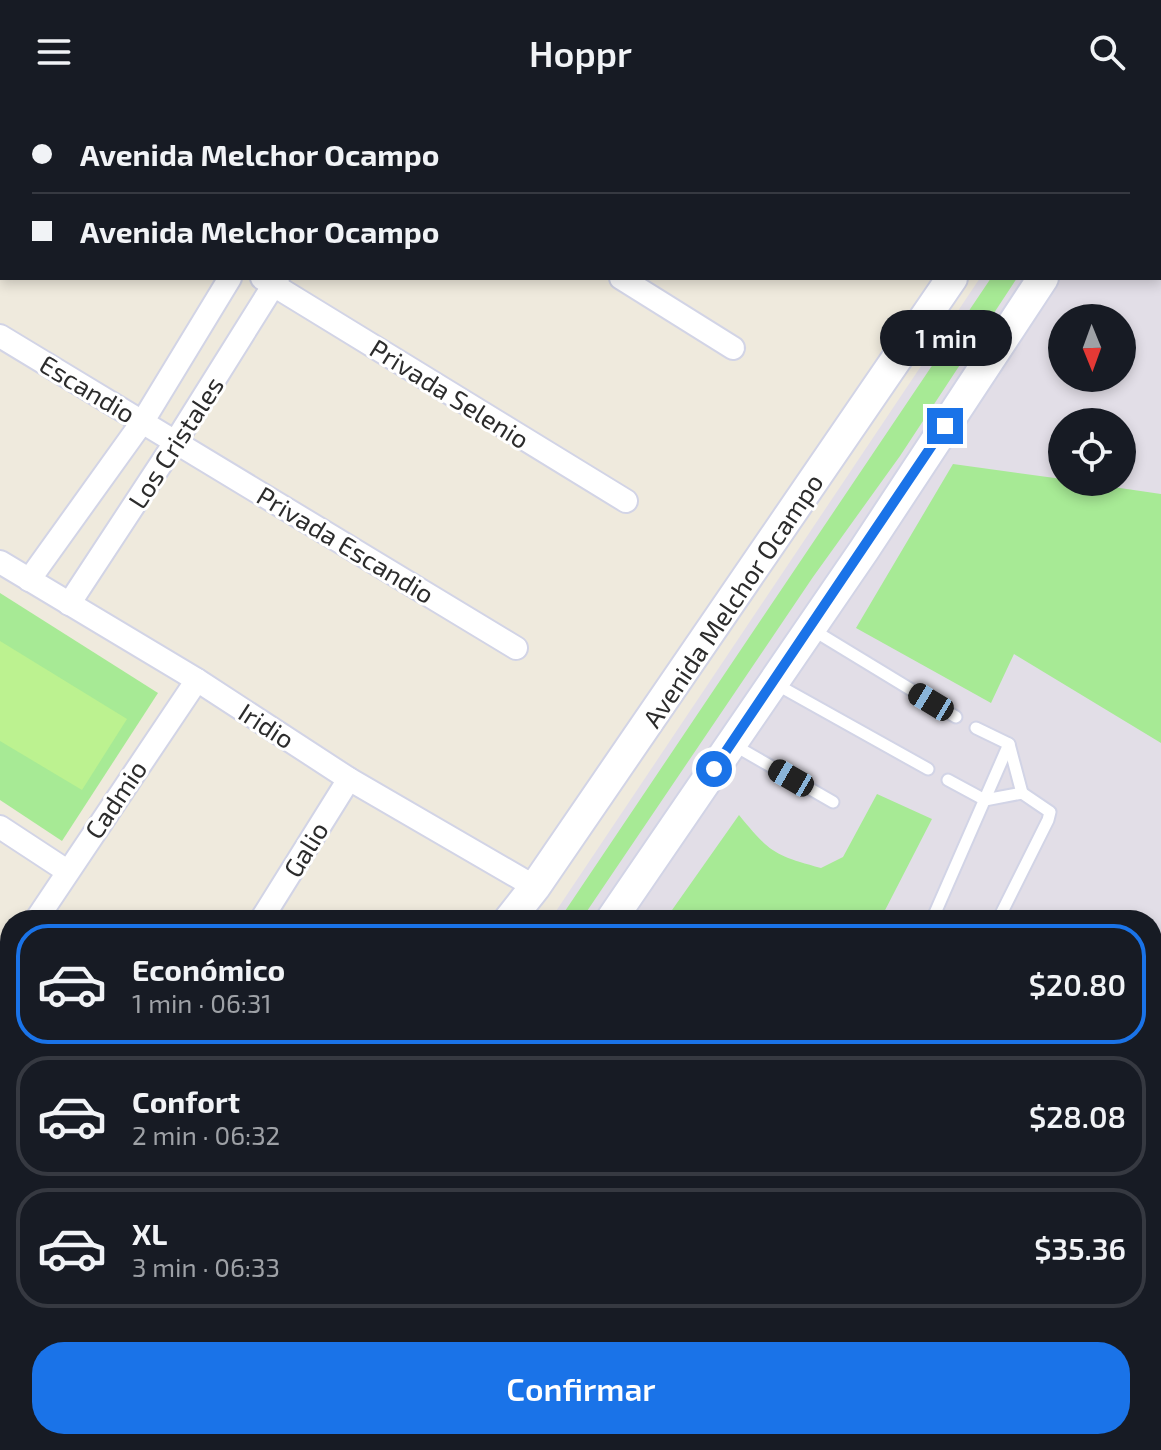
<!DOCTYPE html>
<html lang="es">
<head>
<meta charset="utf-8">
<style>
  body { margin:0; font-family:"Exo 2",sans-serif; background:#242831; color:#f1f3f6; height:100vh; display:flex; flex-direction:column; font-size:30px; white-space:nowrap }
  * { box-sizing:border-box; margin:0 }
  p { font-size:26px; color:#9ea1a6 }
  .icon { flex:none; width:44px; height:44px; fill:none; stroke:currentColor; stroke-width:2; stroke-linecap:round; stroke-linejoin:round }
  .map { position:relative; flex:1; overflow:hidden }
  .drawer { position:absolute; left:0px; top:806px; width:1162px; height:540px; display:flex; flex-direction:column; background:#171b24; border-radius:32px 32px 0 0; box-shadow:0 4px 12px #0003 }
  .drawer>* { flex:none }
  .hud { position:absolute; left:0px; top:0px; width:1162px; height:176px; box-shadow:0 4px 12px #0003; display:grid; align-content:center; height:176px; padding:0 32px; background:#171b24 }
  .needle { width:52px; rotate:179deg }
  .tools { position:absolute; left:1048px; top:200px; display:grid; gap:16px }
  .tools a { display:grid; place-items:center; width:88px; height:88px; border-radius:50%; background:#171b24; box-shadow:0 4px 12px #0003; font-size:40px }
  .end { position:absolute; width:36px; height:36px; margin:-18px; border:10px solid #1a73e8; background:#fff; box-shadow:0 0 0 4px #fff }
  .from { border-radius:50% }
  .bubble { position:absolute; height:56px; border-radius:28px; background:#171b24; box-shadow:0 4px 12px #0003; font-size:26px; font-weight:600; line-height:56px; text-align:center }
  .car { position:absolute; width:24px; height:48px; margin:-24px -12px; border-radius:10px; box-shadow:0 0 6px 2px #0007; background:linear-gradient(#222 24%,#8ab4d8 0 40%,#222 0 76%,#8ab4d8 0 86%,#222 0) }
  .hud b { display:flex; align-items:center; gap:28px; height:76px; font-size:30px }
  .hud b+b { border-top:2px solid #363941 }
  .hud i { width:20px; height:20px; background:#f1f3f6 }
  ul { padding:14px 0 0; list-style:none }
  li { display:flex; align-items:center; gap:24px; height:120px; margin:0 16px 12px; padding:0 16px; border:4px solid #363941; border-radius:32px }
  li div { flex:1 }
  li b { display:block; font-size:30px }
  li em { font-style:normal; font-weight:600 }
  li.on { border-color:#1a73e8 }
  li>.icon { width:72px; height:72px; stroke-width:1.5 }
  .action { display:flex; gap:16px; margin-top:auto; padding:16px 32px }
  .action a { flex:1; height:92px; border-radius:32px; background:#1a73e8; color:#fff; font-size:32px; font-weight:600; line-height:92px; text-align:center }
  header { display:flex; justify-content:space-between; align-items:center; height:104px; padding:0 32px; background:#171b24; font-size:36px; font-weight:600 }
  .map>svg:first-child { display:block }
</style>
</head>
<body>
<header><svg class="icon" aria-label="menu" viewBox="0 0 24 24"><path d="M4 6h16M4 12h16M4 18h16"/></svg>Hoppr<svg class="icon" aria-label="search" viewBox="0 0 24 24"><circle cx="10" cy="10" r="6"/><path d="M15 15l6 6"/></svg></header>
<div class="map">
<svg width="1161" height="1346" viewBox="0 0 1161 1346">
  <rect width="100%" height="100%" fill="#efeadd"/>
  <path fill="#e2dee7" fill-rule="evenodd" d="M1097 0H1161V1230L1152 1226V816H550L980 174H1160V2H1096ZM1062 214H1122V274H1062ZM1062 318H1122V378H1062Z"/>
  <g fill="#a7ea95">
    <path d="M991 174H1017L900 352 813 473 581 816H559Z"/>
    <path d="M953 360 1062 375V378H1079L1161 390V639L1014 550 991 599 856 524Z"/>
    <path d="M0 489 158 589 62 737 0 696Z"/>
    <path d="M877 690 932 715 880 816H665L739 711C770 749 774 751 821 764L843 753Z"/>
    <path d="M1161 914V1190L1152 1186V934Z"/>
  </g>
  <path fill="#bcf290" d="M0 537 127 615 82 686 0 637Z"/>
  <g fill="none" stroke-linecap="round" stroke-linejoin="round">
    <defs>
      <g id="lane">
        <path d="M813 526 956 613"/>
        <path d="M774 579 928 665"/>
        <path d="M976 624 1009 640 1022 689"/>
        <path d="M732 640 833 698"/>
        <path d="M948 676 985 696 1022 689 1050 708 1048 716 998 816"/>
        <path d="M932 816 1009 640"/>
      </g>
      <g id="street">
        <path d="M340 0 344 2"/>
        <path d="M698 0 701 2"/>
        <path d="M382 2 384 0"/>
        <path d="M0 8 2 9"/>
        <path d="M262 174 626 397"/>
        <path d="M621 174 733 244"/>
        <path d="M0 232 516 544"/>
        <path d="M0 458 197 576 349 675 535 783"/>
        <path d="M29 476 143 317 230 174"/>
        <path d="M69 500 176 337 278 174"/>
        <path d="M0 723 67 767"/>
        <path d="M36 816 197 576"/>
        <path d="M261 816 349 675"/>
        <path d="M0 874 10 858"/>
        <path d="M0 1162 10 1169"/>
        <path d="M1152 1213 1161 1218"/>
        <path d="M0 1226 10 1212"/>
        <path d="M639 1336 658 1346"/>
        <path d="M1017 1336 1038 1346"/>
        <path d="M993 1346 998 1336"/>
      </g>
      <g id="secondary">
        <path d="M1056 2 1058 0"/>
        <path d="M1156 2 1157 0"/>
        <path d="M509 816 535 783 952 174"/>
        <path d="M611 816 864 446 1043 174"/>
        <path d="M150 1346 156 1336"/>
        <path d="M245 1346 251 1336"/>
      </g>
    </defs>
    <use href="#lane" stroke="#d2d4e6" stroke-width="15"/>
    <use href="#street" stroke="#d2d4e6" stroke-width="26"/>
    <use href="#secondary" stroke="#d2d4e6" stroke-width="34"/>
    <use href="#lane" stroke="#fff" stroke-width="11"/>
    <use href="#street" stroke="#fff" stroke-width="22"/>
    <use href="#secondary" stroke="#fff" stroke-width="30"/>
  </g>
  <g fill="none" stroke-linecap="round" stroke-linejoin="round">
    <path stroke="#1a73e8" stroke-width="10" d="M714 665 945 322"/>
  </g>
  <g text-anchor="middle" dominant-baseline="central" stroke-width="6" stroke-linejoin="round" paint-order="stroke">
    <g font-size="26" fill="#2c2c2c" stroke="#fff">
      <text transform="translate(88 284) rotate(31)">Escandio</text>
      <text transform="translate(450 289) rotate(32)">Privada Selenio</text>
      <text transform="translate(175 338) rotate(-57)">Los Cristales</text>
      <text transform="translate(346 440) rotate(31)">Privada Escandio</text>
      <text transform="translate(732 496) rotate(-56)">Avenida Melchor Ocampo</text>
      <text transform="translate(267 621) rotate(33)">Iridio</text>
      <text transform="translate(115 695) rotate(-56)">Cadmio</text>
      <text transform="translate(305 745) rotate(-58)">Galio</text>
    </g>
  </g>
</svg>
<div class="tools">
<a><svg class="needle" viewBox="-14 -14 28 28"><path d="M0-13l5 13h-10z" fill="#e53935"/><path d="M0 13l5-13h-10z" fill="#9ea1a6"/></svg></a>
<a><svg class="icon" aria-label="locate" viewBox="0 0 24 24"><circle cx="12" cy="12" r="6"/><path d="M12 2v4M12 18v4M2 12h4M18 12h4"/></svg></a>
</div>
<i class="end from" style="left:714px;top:665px"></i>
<i class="end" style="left:945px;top:322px"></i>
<div class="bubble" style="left:880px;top:206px;width:132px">1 min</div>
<i class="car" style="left:931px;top:598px;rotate:301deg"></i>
<i class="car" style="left:791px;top:674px;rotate:300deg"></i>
<div class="hud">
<b><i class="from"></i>Avenida Melchor Ocampo</b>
<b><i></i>Avenida Melchor Ocampo</b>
</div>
<section class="drawer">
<ul>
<li class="on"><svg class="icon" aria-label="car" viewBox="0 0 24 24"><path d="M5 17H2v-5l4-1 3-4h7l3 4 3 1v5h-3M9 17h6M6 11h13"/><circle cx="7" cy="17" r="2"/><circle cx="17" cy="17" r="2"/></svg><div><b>Económico</b><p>1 min · 06:31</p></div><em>$20.80</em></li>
<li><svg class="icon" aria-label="car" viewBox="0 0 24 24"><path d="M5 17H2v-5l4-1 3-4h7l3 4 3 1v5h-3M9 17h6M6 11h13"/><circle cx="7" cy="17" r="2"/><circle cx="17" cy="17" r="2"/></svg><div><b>Confort</b><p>2 min · 06:32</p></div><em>$28.08</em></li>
<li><svg class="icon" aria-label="car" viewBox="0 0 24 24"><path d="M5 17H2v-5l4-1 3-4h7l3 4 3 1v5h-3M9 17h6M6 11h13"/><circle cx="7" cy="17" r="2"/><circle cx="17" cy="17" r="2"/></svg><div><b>XL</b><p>3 min · 06:33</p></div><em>$35.36</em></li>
</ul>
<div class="action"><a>Confirmar</a></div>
</section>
</div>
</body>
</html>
